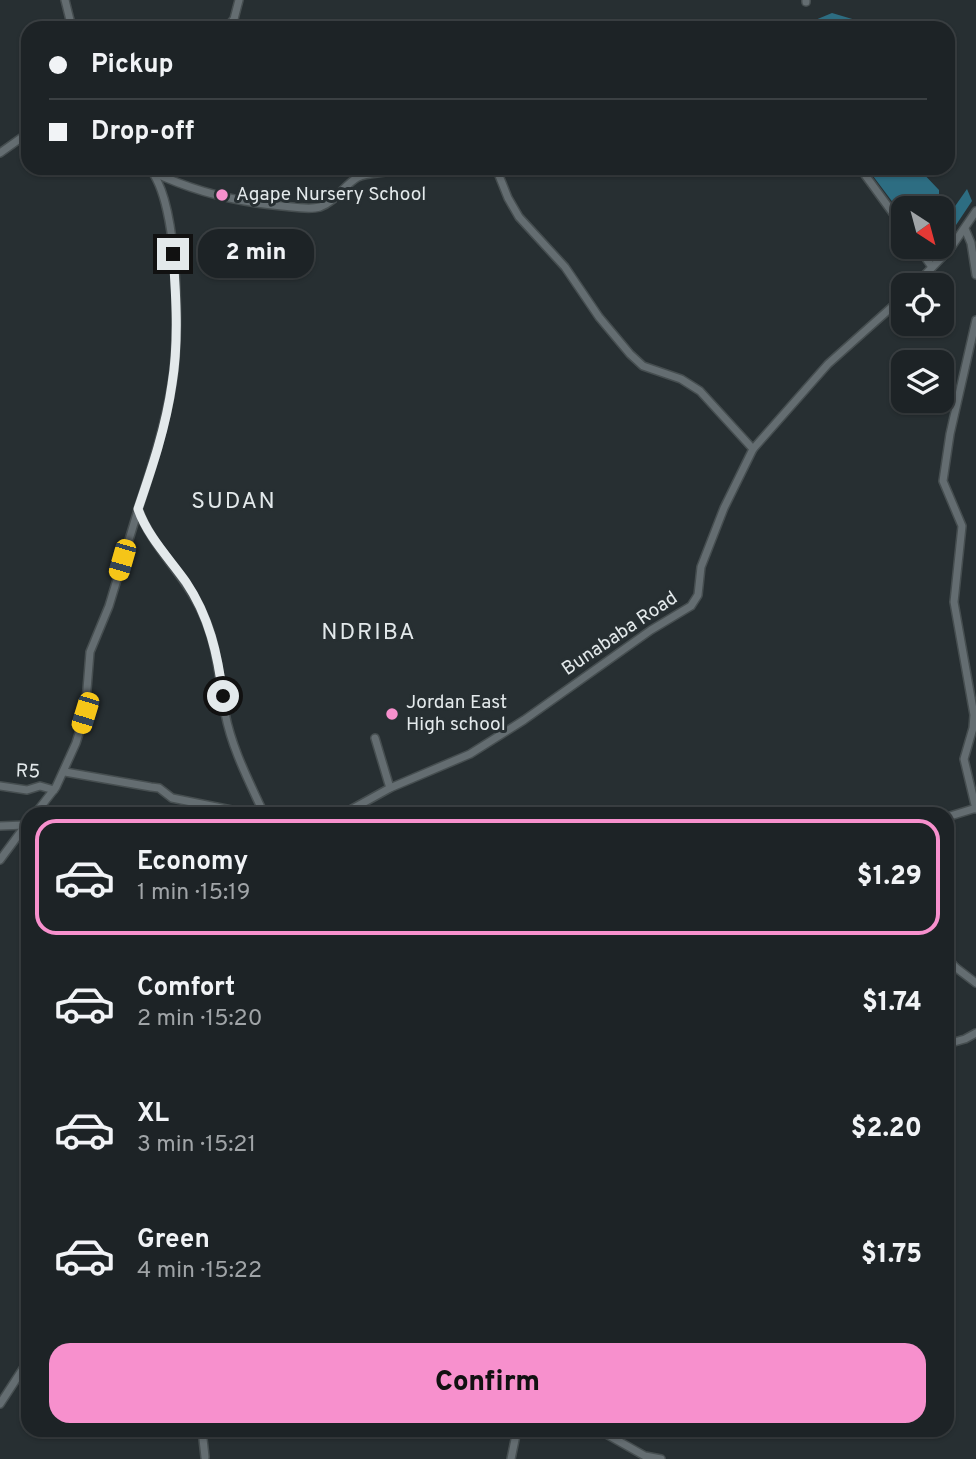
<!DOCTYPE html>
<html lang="en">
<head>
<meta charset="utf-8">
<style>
  body { margin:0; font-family:Overpass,sans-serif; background:#252b2e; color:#f1f3f6; height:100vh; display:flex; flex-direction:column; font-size:26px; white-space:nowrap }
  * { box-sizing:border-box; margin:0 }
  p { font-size:23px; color:#a0a4a7 }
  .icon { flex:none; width:38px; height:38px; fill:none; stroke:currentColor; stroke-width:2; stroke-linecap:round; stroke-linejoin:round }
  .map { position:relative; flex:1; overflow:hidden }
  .details { position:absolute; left:21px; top:807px; width:933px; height:630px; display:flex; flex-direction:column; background:#1d2326; border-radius:21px; box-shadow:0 2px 5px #0004,0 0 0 2px #3b4043 }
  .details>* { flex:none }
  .banner { position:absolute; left:21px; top:21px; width:934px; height:154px; border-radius:21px; box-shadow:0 2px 5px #0004,0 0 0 2px #3b4043; display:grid; align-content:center; height:154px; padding:0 28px; background:#1d2326 }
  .needle { width:46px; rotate:144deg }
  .tools { position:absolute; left:891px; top:196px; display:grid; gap:14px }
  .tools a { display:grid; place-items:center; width:63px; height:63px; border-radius:14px; background:#1d2326; box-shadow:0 2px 5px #0004,0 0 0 2px #3b4043; font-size:35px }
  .end { position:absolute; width:32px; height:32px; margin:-16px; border:9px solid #e3e9eb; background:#111; box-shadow:0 0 0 4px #111 }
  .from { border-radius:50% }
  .bubble { position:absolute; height:49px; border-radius:21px; background:#1d2326; box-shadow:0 2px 5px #0004,0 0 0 2px #3b4043; font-size:23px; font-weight:800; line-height:49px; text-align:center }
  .car { position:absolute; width:21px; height:42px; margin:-21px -10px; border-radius:9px; box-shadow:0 0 5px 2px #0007; background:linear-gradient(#f5c518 24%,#345 0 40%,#f5c518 0 76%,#345 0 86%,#f5c518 0) }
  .banner b { display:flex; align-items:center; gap:24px; height:66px; font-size:26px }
  .banner b+b { border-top:2px solid #3b4043 }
  .banner i { width:18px; height:18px; background:#f1f3f6 }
  ul { padding:12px 0 0; list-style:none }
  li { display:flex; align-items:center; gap:21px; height:116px; margin:0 14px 10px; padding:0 14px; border:4px solid transparent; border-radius:21px }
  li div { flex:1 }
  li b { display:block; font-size:26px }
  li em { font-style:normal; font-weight:800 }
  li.on { border-color:#f790cd }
  li>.icon { width:63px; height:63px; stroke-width:1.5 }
  .cta { display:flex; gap:14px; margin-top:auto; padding:14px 28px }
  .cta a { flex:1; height:80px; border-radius:21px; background:#f790cd; color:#111; font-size:28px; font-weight:800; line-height:80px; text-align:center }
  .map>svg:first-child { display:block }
</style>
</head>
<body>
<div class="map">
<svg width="976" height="1459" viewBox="0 0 976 1459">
  <rect width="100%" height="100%" fill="#272f32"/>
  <g fill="#2d6d82">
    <path d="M832 13 859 21 868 28H796Z"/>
    <path d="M867 168H918L939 190V197L948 200 951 212 967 189 972 201 942 246V208H903V216Z"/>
  </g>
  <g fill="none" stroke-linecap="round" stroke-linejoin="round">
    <defs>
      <g id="minor">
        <path d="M65 0 72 28"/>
        <path d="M806 0V2"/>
        <path d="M226 28 234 19 239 0"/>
        <path d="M0 153 28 133"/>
        <path d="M149 168C180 202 180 339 172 384 165 427 152 468 138 509 153 550 189 578 205 619 218 649 219 682 225 713 232 749 249 781 264 814"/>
        <path d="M496 168 508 198 519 217 565 267 599 317 630 354 643 366 681 379 700 391 753 449"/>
        <path d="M860 168 903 227"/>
        <path d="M153 172C195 192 236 202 282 206 293 207 309 210 320 207 335 202 344 185 358 177 370 171 386 175 400 168"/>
        <path d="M965 229 971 243 976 275"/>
        <path d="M918 247 932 267"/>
        <path d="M915 285 950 249 976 211"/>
        <path d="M976 320 950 434 943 481 962 526 954 602 974 715 973 728 964 759 976 809"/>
        <path d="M375 738 390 788"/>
        <path d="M65 772 151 787 159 788 172 798 251 814"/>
        <path d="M0 786 27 790 40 786 54 790"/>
        <path d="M35 814 56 787 76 743 85 714 90 652 109 606 138 510"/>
        <path d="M343 814 390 788 470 754 524 720 651 630 691 606 698 595 701 567 724 508 753 449 828 364 903 297"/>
        <path d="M947 817 976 808"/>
        <path d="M0 826 25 825"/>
        <path d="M0 860 28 822"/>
        <path d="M947 957 955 967"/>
        <path d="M947 969 955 967 976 983"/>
        <path d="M947 1044 965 1039 976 1033"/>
        <path d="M0 1404 28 1361"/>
        <path d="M202 1430 205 1457"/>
        <path d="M599 1430 645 1456 661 1459"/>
        <path d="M511 1459 517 1430"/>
      </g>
    </defs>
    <use href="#minor" stroke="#464e50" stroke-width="10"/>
    <use href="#minor" stroke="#646d71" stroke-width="7"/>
  </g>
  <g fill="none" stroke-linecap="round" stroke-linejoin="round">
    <path stroke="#e3e9eb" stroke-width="9" d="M173 254C176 296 179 342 172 384 166 427 152 468 138 509 148 537 169 558 186 582 209 616 218 655 223 696"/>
  </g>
  <g fill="#f790cd" stroke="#272f32" stroke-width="2.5">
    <circle cx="222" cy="195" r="7"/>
    <circle cx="392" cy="714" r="7"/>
  </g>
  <g text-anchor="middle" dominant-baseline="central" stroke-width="6" stroke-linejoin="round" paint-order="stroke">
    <g font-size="19" fill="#e3e9eb" stroke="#272f32" text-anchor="start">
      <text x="236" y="195">Agape Nursery School</text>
      <text x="406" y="703">Jordan East<tspan x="406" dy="22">High school</tspan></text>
    </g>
    <g font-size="19" fill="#e3e9eb" stroke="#272f32">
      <text transform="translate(620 634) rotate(-34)">Bunababa Road</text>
      <text transform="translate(28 772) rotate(2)">R5</text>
    </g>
    <g font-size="23" letter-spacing="2" fill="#e3e9eb" stroke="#272f32">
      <text x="234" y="502">SUDAN</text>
      <text x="369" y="633">NDRIBA</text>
    </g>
  </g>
</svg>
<div class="tools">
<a><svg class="needle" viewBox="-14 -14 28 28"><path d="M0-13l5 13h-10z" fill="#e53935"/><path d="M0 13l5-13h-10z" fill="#a0a4a7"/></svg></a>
<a><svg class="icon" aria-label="locate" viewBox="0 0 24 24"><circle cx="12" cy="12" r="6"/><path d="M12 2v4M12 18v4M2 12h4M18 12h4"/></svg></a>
<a><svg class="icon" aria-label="layers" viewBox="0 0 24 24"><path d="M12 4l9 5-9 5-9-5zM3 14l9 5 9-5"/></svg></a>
</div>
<i class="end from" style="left:223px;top:696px"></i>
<i class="end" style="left:173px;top:254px"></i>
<div class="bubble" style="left:198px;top:229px;width:116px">2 min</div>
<i class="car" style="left:122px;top:560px;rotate:196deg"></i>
<i class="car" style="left:85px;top:713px;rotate:197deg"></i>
<div class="banner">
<b><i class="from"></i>Pickup</b>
<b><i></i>Drop-off</b>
</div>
<section class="details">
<ul>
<li class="on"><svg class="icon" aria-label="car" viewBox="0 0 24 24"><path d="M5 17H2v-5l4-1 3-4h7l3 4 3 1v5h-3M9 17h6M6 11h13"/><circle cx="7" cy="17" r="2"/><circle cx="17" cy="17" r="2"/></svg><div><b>Economy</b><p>1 min · 15:19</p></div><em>$1.29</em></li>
<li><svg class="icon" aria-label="car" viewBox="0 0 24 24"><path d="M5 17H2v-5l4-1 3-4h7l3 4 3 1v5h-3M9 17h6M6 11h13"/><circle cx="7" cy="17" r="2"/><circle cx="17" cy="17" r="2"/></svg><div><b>Comfort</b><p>2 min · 15:20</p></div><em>$1.74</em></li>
<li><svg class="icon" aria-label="car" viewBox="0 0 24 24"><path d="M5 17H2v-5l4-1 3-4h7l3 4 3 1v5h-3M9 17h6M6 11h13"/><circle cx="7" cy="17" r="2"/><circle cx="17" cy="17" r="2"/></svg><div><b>XL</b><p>3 min · 15:21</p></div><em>$2.20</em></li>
<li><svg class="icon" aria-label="car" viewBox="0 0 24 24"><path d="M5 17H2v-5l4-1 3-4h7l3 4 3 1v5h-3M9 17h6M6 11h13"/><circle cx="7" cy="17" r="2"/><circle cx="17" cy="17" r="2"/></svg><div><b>Green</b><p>4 min · 15:22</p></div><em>$1.75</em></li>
</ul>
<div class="cta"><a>Confirm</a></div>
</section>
</div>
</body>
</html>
